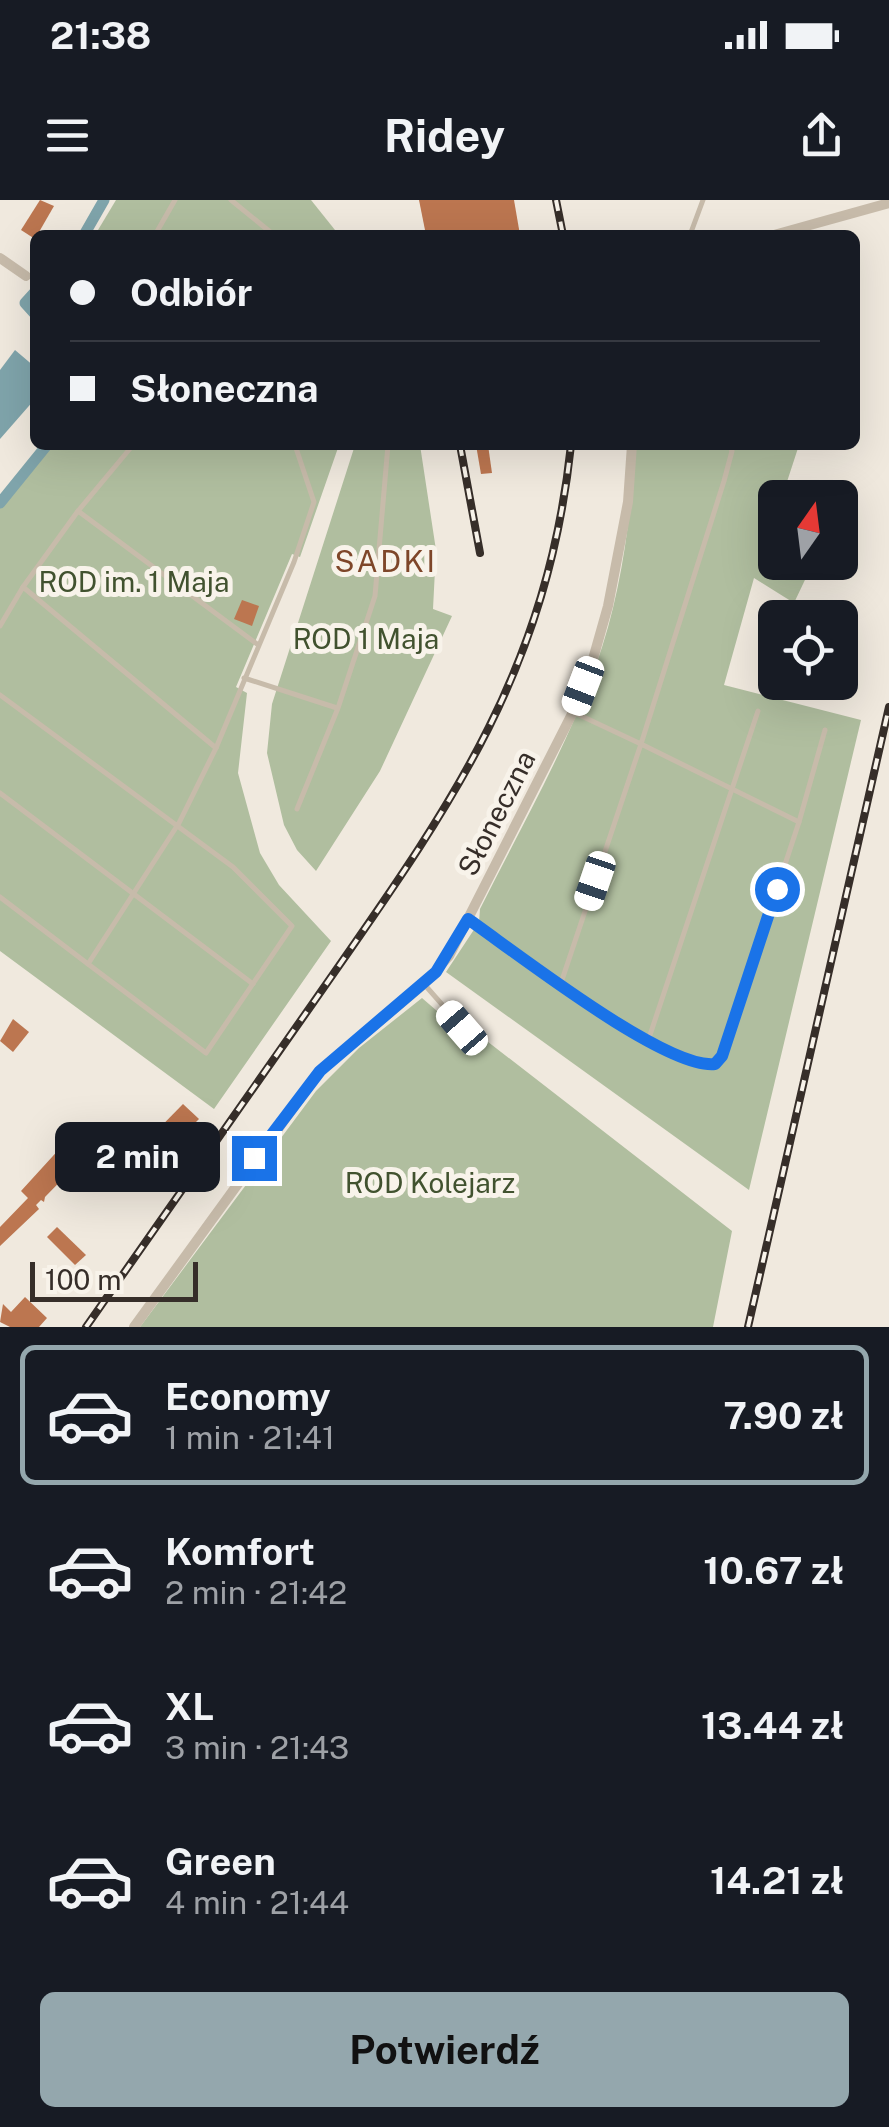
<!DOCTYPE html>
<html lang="pl">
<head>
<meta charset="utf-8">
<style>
  body { margin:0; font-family:"Public Sans",sans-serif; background:#20242c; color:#f1f3f6; height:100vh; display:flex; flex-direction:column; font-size:38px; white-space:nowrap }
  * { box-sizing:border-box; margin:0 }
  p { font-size:32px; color:#9ea1a6 }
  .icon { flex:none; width:55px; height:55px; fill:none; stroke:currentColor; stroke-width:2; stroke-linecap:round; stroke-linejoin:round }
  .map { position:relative; height:1127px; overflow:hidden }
  .side { display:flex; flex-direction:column; background:#171b24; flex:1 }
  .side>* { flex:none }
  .banner { position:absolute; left:30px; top:30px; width:830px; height:220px; border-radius:15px; box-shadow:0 10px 40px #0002; display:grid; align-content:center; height:220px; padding:0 40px; background:#171b24 }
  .needle { width:65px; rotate:14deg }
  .buttons { position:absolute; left:758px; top:280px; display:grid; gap:20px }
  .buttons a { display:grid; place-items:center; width:100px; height:100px; border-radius:15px; background:#171b24; box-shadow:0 10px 40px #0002; font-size:50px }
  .scale { position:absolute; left:30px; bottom:25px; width:168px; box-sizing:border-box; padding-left:10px; border:5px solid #362e29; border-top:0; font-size:28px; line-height:35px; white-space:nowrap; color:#362e29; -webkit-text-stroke:8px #f8f3ea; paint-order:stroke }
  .end { position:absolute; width:45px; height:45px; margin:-22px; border:12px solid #1a73e8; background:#fff; box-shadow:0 0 0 5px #fff }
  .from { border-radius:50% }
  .bubble { position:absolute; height:70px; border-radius:15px; background:#171b24; box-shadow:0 10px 40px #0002; font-size:32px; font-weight:700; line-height:70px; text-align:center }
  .car { position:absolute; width:30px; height:60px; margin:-30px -15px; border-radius:12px; box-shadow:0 0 8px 2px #0007; background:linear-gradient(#fff 24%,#345 0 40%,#fff 0 76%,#345 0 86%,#fff 0) }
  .banner b { display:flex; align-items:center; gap:35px; height:95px; font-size:38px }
  .banner b+b { border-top:2px solid #363941 }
  .banner i { width:25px; height:25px; background:#f1f3f6 }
  ul { padding:18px 0 0; list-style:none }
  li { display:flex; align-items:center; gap:30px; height:140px; margin:0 20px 15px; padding:0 20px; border:5px solid transparent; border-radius:15px }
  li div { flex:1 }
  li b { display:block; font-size:38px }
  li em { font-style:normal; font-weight:700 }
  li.current { border-color:#94a7ad }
  li>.icon { width:90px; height:90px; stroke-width:1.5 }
  .cta { display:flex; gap:20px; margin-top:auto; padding:20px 40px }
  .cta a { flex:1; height:115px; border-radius:15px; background:#94a7ad; color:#111; font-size:40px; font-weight:700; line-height:115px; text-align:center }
  .status { display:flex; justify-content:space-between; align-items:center; height:70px; padding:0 50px; background:#171b24; direction:ltr }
  .status svg { height:28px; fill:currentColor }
  header { display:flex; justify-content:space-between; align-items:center; height:130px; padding:0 40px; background:#171b24; font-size:45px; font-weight:700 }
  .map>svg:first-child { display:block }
</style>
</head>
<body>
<div class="status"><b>21:38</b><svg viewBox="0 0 49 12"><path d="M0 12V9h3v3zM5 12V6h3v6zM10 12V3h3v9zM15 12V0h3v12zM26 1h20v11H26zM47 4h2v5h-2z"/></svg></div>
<header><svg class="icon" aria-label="menu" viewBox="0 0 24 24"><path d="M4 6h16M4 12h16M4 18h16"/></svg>Ridey<svg class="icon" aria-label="share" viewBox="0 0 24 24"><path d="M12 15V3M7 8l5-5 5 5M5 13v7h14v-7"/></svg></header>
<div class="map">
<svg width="889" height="1127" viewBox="0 0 889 1127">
  <rect width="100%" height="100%" fill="#f0e9de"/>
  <g fill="#b0be9f">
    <path d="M116 0H311L339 35H95Z"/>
    <path d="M49 245H339L300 357 292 354 236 487 247 493 238 573 260 653 279 685 331 741 214 909 0 751V307Z"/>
    <path d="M355 245H420L436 350 433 409 452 416 380 571 316 671 297 650 284 625 267 553 272 504Z"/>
    <path d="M635 245H799L782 297 775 298 770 331 775 334V362L813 363 794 403 754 378 724 485 861 520 749 990 446 772 479 722 480 709C520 629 566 549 596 465 621 396 631 318 635 245Z"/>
    <path d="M422 798 459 830 465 824 732 1031 713 1127H140L316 891 359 848Z"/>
  </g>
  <path fill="#7fa4ab" d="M15 150 35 167V199L0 239V170Z"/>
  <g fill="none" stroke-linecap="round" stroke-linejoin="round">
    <g stroke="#7fa4ab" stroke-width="11">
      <path d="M84 35 104 0"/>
      <path d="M35 92 25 103 35 114"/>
      <path d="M0 303 47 245"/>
    </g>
  </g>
  <g fill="#bc7650">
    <path d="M40 0 54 6 35 39 21 30Z"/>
    <path d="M419 0H514L520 35H426Z"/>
    <path d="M476 245H488L492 273 481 274Z"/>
    <path d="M242 400 259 406 252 426 234 419Z"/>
    <path d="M13 819 29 832 13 852 0 841Z"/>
    <path d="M183 904 199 919 148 970 133 955Z"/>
    <path d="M73 934 91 950 45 997 44 1002 41 1000 36 1005 39 1009 0 1046V1027L28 998 21 991Z"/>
    <path d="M57 1027 86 1055 75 1065 47 1037Z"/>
    <path d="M25 1097 47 1118 39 1127H10L0 1122 3 1104 11 1112Z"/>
  </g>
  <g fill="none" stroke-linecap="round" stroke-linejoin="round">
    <g stroke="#c7bbaa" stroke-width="5">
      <path d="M231 0 274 35"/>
      <path d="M155 35 175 0"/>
      <path d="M690 35 703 0"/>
      <path d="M78 311 133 245"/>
      <path d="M23 387 78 311 257 444"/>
      <path d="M0 426 23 387 216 548"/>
      <path d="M244 478 337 508"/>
      <path d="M0 495 233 667 292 726 206 853 88 764 177 626 179 623 216 548 294 362 314 302 295 245"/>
      <path d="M575 513 641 544 724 281 732 251 729 245"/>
      <path d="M0 593 253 784"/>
      <path d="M297 609 338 508 375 396 388 245"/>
      <path d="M799 622 825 530"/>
      <path d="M0 697 88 764"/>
      <path d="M468 719C513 751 667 869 715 863L722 855 799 622 641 544 561 783"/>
      <path d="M424 784 468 834"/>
      <path d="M648 841 758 511"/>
    </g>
    <g stroke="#c7bbaa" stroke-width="10">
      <path d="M774 35 889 3"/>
      <path d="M0 58 26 76"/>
      <path d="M134 1127 320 871 424 784 449 756 573 512 593 459 608 406 628 302 632 245"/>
    </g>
    <defs>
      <g id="rail">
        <path d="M556 0 563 35"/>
        <path d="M460 245 480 353"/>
        <path d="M86 1127C162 1019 237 911 313 803 443 616 546 480 571 245"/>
        <path d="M748 1127 889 507"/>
      </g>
    </defs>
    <use href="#rail" stroke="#362e29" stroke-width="8"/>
    <use href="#rail" stroke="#f8f3ea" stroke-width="4" stroke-dasharray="11" stroke-linecap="butt"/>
  </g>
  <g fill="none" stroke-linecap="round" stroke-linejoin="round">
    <path stroke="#1a73e8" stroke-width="12" d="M254 958 320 871 436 772 468 719C514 751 666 870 715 864L722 856 777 689"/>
  </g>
  <g text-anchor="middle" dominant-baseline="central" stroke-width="10" stroke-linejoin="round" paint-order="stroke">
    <g font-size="28" fill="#41522f" stroke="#f8f3ea">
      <text x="134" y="381">ROD im. 1 Maja</text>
      <text x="366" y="438">ROD 1 Maja</text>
      <text x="430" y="982">ROD Kolejarz</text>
    </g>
    <g font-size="28" fill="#362e29" stroke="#f8f3ea">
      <text transform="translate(496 613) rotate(-63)">Słoneczna</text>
    </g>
    <g font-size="30" letter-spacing="2.5" fill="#7e4629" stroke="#f8f3ea">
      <text x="386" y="361">SADKI</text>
    </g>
  </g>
</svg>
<div class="buttons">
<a><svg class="needle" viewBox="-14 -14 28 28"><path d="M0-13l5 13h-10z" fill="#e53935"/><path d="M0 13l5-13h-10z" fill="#9ea1a6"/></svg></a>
<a><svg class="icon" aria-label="locate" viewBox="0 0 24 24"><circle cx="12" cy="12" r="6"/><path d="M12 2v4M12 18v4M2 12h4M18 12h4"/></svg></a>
</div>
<div class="scale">100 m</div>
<i class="end from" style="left:777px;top:689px"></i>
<i class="end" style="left:254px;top:958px"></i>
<div class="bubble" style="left:55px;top:922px;width:165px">2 min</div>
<i class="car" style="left:583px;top:486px;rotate:201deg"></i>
<i class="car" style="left:595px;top:681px;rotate:199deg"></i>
<i class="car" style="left:462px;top:828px;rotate:319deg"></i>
<div class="banner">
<b><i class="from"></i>Odbiór</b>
<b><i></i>Słoneczna</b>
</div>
</div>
<section class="side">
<ul>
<li class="current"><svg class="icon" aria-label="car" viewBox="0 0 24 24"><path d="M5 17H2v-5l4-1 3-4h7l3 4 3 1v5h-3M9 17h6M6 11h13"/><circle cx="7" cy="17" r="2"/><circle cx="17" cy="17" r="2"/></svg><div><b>Economy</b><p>1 min · 21:41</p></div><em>7.90 zł</em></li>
<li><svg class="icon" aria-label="car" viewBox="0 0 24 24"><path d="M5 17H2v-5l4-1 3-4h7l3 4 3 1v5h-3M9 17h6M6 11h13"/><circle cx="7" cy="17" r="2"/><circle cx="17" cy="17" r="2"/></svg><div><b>Komfort</b><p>2 min · 21:42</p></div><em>10.67 zł</em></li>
<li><svg class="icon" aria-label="car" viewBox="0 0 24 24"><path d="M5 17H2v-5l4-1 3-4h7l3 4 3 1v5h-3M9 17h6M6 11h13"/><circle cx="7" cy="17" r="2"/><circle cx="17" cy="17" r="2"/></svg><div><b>XL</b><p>3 min · 21:43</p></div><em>13.44 zł</em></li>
<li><svg class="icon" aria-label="car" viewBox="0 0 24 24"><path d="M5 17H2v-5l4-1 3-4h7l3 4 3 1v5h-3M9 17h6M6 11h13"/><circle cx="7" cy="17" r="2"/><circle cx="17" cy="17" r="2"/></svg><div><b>Green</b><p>4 min · 21:44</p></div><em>14.21 zł</em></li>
</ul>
<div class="cta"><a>Potwierdź</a></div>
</section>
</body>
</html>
